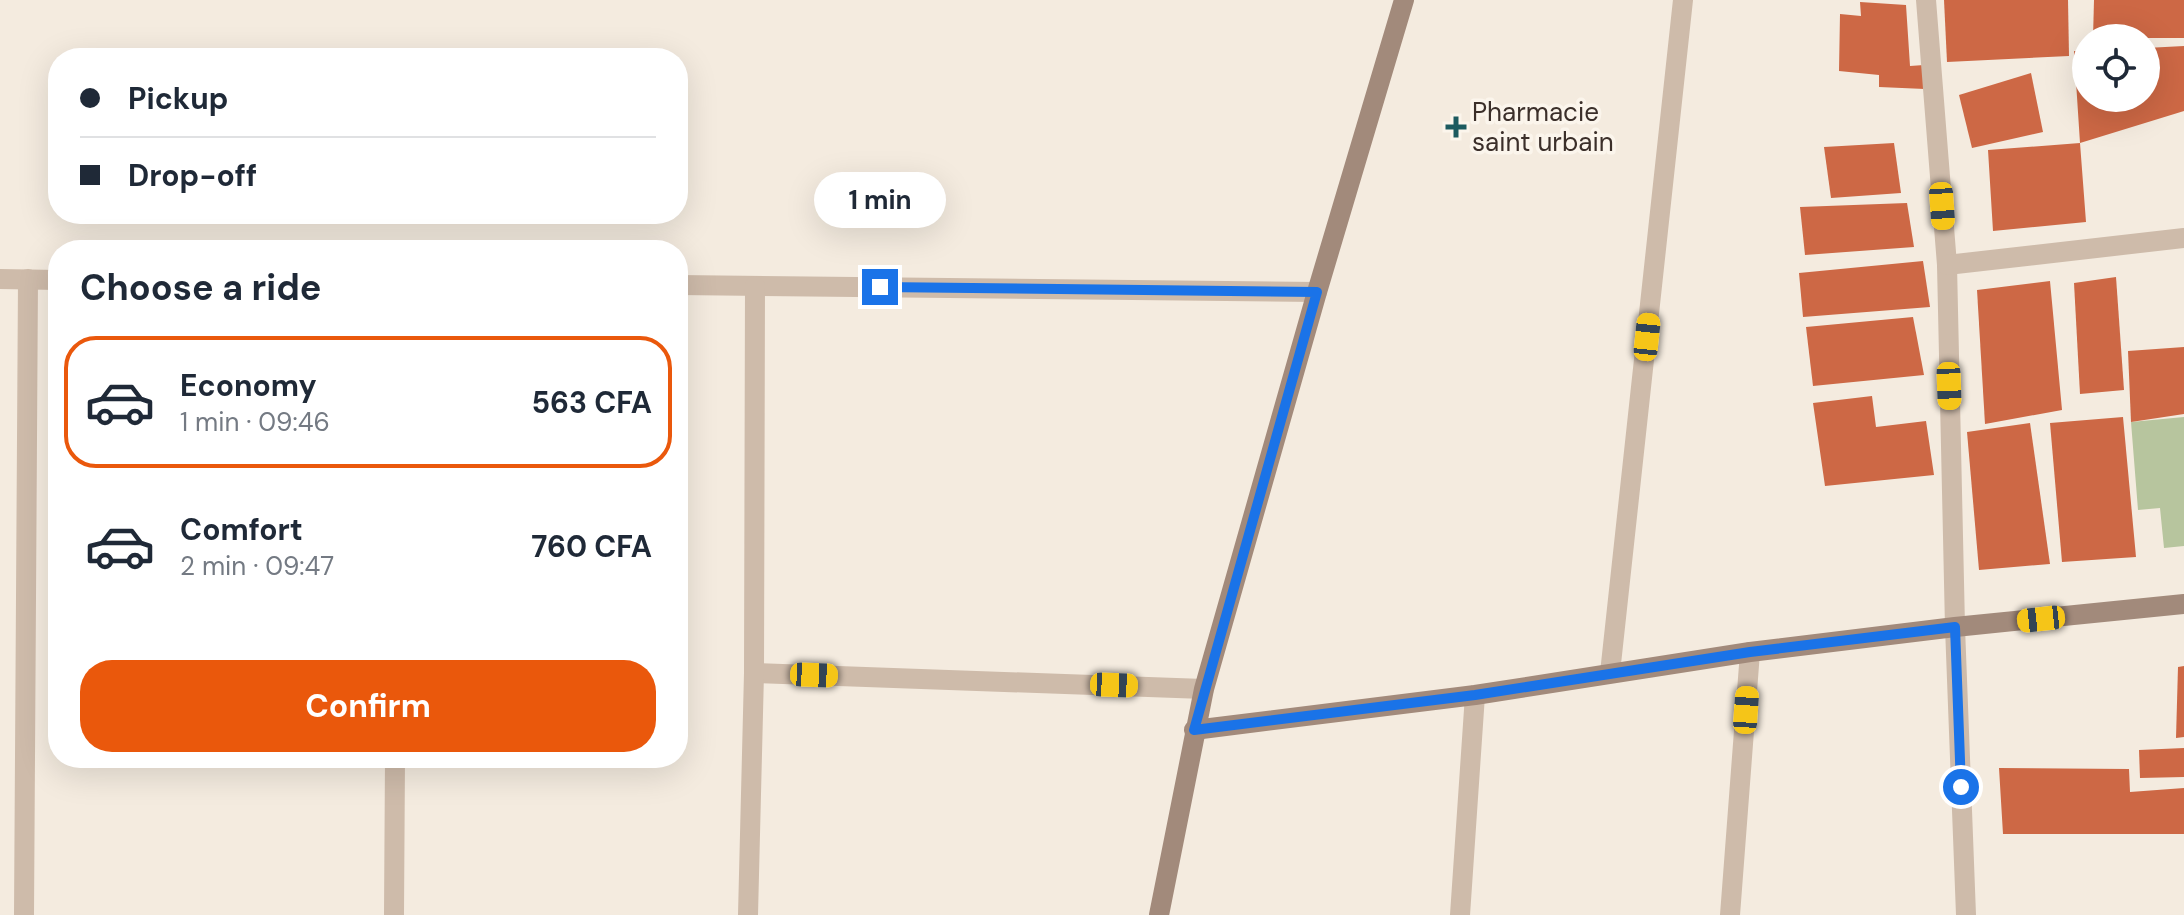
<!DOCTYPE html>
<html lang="en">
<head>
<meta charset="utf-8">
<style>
  body { margin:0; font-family:"DM Sans",sans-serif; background:#f2f2f3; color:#1f2937; height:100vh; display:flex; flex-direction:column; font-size:30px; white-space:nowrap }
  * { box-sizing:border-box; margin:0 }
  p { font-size:26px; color:#747a83 }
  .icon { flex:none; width:44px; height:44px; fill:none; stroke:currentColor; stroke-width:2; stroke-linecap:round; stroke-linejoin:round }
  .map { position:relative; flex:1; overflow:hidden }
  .sheet { position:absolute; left:48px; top:240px; width:640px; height:528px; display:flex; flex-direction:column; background:#fff; border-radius:32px; box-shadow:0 8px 32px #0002 }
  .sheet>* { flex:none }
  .banner { position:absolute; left:48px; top:48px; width:640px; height:176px; border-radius:32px; box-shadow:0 8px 32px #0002; display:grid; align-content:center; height:176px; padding:0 32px; background:#fff }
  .tools { position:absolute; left:2072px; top:24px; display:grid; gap:16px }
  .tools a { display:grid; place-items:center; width:88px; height:88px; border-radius:50%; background:#fff; box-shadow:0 8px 32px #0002; font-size:40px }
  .end { position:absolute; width:36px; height:36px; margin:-18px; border:10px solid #1a73e8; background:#fff; box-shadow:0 0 0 4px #fff }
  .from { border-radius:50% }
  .bubble { position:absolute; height:56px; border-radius:28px; background:#fff; box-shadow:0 8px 32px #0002; font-size:26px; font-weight:700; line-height:56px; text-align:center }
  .car { position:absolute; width:24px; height:48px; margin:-24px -12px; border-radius:10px; box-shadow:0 0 6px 2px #0007; background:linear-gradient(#f5c518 24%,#345 0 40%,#f5c518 0 76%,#345 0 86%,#f5c518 0) }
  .banner b { display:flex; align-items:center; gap:28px; height:76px; font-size:30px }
  .banner b+b { border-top:2px solid #e0e1e3 }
  .banner i { width:20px; height:20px; background:#1f2937 }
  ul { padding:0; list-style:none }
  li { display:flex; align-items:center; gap:24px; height:132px; margin:0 16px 12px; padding:0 16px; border:4px solid transparent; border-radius:32px }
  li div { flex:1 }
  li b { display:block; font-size:30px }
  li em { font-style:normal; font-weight:700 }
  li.selected { border-color:#ea580c }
  li>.icon { width:72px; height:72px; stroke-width:1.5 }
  h2 { padding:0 32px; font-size:36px; line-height:96px }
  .cta { display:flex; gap:16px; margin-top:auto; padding:16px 32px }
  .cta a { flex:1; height:92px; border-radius:32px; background:#ea580c; color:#fff; font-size:32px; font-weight:700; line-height:92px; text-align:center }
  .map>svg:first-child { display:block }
</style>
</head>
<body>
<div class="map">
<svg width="2184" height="915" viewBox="0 0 2184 915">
  <rect width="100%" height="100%" fill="#f4ebdf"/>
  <path fill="#b7c59e" d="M2184 417V546L2164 548 2160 508 2138 510 2131 422Z"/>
  <g fill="#cd6845">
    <path d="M1944 0H2068L2069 56 1947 62Z"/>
    <path d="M2094 0H2184V38H2093Z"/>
    <path d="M1860 2 1906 5 1910 66 1924 65 1925 89 1879 87V75L1839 71 1840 14 1861 16Z"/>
    <path d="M2184 46V111L2080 143 2086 222 1993 231 1988 150 2080 143 2074 51H2086V98H2146V48Z"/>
    <path d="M2031 73 2043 132 1972 148 1959 95Z"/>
    <path d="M1894 143 1901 193 1831 198 1824 147Z"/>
    <path d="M1907 203 1914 247 1805 255 1800 207Z"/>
    <path d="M1923 261 1930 307 1803 317 1799 273Z"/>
    <path d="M2116 277 2124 390 2080 394 2074 283Z"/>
    <path d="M2050 281 2062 410 1985 424 1977 290Z"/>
    <path d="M1913 317 1924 375 1813 386 1806 327Z"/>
    <path d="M2184 347V414L2131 422 2128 351Z"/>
    <path d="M1872 396 1876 427 1926 421 1934 475 1825 486 1813 403Z"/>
    <path d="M2123 417 2136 557 2062 562 2050 423Z"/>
    <path d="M2030 423 2050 564 1979 570 1967 432Z"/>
    <path d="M2184 666V737L2176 738 2178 667Z"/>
    <path d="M2184 748V777L2140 778 2139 750Z"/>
    <path d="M1999 768 2129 769 2130 792 2184 788V834H2003Z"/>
  </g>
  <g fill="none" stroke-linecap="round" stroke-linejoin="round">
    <g stroke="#cebbaa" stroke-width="20">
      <path d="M1926 0 1947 265 1955 627 1966 915"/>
      <path d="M1947 265 2184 238"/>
      <path d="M0 279 58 280"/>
      <path d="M678 285 1317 292"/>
      <path d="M754 673 1204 689"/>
      <path d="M1610 673 1683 0"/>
      <path d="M24 915 28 279"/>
      <path d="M394 915 395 758"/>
      <path d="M748 915 754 673 755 286"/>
      <path d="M1460 915 1475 695"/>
      <path d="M1730 915 1750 652"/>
    </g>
    <g stroke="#a28a7b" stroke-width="20">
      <path d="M1194 730 1475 695 1750 652 1955 627 2184 604"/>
      <path d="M1159 915 1204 689 1317 292 1404 0"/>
    </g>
  </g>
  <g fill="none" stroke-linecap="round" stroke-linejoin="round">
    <path stroke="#1a73e8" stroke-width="10" d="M880 287 1317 292 1194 730 1475 695 1750 652 1955 627 1961 787"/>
  </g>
  <path fill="#1c5a5f" stroke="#fbf5ec" stroke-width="3" d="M1452 115h8v8h8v8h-8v8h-8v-8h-8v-8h8z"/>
  <g text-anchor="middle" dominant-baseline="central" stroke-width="7" stroke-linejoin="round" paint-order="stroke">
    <g font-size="26" fill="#3b2f2a" stroke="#fbf5ec" text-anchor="start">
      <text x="1472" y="112">Pharmacie<tspan x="1472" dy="30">saint urbain</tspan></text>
    </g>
  </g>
</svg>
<div class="tools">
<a><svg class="icon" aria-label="locate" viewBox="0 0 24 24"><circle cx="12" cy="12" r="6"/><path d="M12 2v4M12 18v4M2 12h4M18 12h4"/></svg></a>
</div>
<i class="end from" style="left:1961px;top:787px"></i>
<i class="end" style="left:880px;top:287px"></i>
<div class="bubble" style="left:814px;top:172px;width:132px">1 min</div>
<i class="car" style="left:1942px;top:206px;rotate:176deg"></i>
<i class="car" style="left:1647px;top:337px;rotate:6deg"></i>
<i class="car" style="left:1949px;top:386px;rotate:178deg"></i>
<i class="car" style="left:2041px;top:619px;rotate:264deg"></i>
<i class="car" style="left:814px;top:675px;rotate:92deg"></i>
<i class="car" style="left:1114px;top:685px;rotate:92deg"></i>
<i class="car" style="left:1746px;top:710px;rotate:4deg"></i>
<div class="banner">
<b><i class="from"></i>Pickup</b>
<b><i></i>Drop-off</b>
</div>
<section class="sheet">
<h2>Choose a ride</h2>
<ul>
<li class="selected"><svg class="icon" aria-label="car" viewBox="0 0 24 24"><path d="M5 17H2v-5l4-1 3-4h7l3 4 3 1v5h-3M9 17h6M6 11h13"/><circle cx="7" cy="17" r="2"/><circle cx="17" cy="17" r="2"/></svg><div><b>Economy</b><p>1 min · 09:46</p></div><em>563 CFA</em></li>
<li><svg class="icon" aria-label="car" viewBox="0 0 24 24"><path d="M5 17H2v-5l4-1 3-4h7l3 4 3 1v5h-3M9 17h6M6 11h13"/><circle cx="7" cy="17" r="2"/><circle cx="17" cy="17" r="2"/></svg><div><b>Comfort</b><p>2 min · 09:47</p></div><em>760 CFA</em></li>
</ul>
<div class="cta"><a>Confirm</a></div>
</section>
</div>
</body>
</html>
